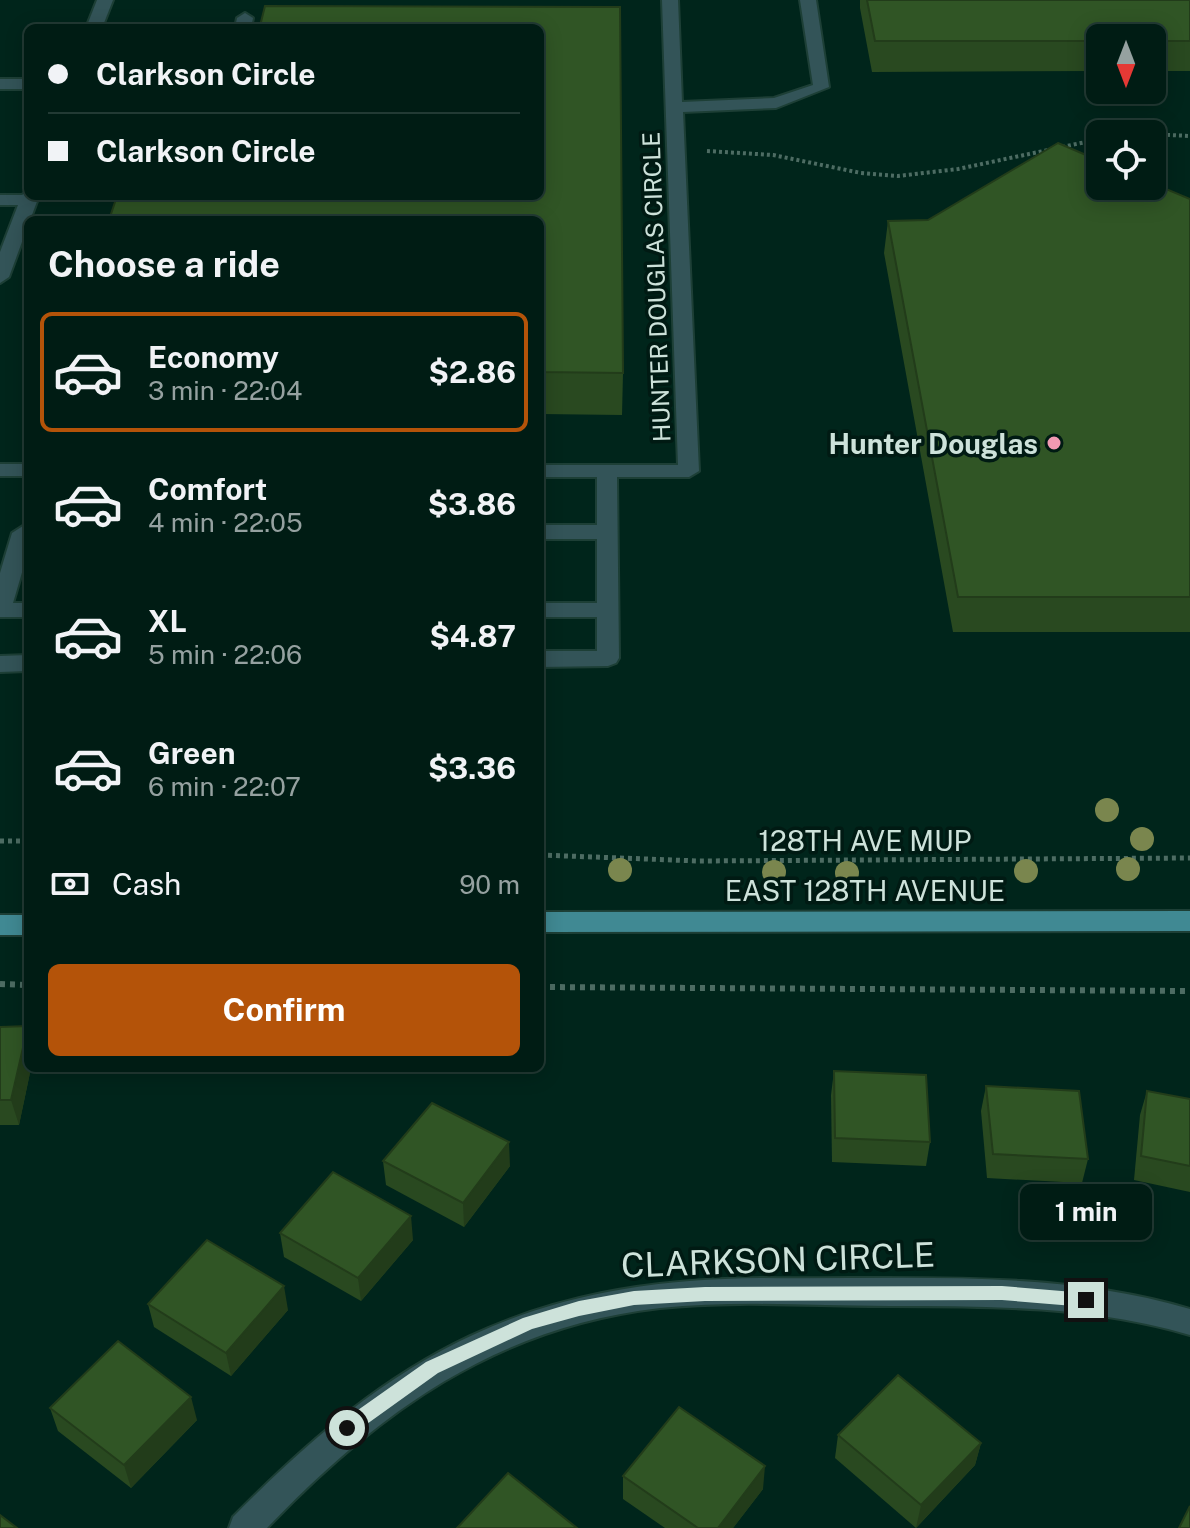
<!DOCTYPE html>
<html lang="en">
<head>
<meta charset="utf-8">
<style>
  body { margin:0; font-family:"Public Sans",sans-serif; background:#0a251d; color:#f1f3f6; height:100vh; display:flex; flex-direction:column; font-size:30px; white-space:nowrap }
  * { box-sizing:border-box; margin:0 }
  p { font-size:26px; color:#95a1a0 }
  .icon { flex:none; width:44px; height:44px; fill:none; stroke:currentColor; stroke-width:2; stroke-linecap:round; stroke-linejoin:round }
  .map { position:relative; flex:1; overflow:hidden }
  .details { position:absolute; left:24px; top:216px; width:520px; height:856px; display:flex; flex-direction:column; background:#001c14; border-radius:12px; box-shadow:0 4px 20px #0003,0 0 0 2px #223a34 }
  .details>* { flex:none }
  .hud { position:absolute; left:24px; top:24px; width:520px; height:176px; border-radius:12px; box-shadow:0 4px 20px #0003,0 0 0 2px #223a34; display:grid; align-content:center; height:176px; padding:0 24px; background:#001c14 }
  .needle { width:52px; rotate:180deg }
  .fabs { position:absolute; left:1086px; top:24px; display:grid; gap:16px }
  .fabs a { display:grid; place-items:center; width:80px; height:80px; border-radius:12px; background:#001c14; box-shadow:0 4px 20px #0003,0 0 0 2px #223a34; font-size:40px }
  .end { position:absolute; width:36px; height:36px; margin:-18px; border:10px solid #cde2da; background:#111; box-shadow:0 0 0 4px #111 }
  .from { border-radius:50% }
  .bubble { position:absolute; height:56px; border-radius:12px; background:#001c14; box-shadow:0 4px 20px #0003,0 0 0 2px #223a34; font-size:26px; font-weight:700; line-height:56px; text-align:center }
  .hud b { display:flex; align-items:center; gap:28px; height:76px; font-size:30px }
  .hud b+b { border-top:2px solid #223a34 }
  .hud i { width:20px; height:20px; background:#f1f3f6 }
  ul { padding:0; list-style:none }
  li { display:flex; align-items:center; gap:24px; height:120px; margin:0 16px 12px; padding:0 8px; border:4px solid transparent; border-radius:12px }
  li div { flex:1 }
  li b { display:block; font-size:30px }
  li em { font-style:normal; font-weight:700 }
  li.current { border-color:#b45309 }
  li>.icon { width:72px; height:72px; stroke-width:1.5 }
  h2 { padding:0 24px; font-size:36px; line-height:96px }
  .pay { display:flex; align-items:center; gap:20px; height:88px; padding:0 24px; font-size:30px }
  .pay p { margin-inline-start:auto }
  .action { display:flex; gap:16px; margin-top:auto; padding:16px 24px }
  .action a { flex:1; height:92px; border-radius:12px; background:#b45309; color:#fff; font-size:32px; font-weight:700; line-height:92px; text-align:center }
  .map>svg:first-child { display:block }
</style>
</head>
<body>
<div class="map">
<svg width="1190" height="1528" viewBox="0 0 1190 1528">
  <rect width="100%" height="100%" fill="#00251b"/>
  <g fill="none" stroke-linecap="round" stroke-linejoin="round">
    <defs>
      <g id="minor">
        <path d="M97 0H113L102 28H86Z"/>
        <path d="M662 0H678L682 102 774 98 813 85 800 0H816L829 87 776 108 683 112 699 471 689 477H617L619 658 616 663 608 666 540 667V651H597V617H540V603H597V539H540V525H597V477H540V465H678Z"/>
        <path d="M245 13 253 18 251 28H235L237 18Z"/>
        <rect x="0" y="79" width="28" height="10"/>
        <path d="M28 191V196H39L9 277 0 283V252L18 205H0V195H22Z"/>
        <rect x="0" y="464" width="28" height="12"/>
        <path d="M23 526H28V552L13 603H28V617H0V573L12 533Z"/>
        <path d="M28 655V671L0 672V656Z"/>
        <path d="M761 1278C903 1280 1052 1268 1190 1309V1335C1091 1306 992 1306 890 1306 813 1306 736 1300 660 1308 496 1327 378 1412 267 1528H229L233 1517C395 1352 526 1280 761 1278Z"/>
      </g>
      <g id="major">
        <path d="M1190 911V931L540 932V912Z"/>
        <rect x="0" y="915" width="28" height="20"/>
      </g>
    </defs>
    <use href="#minor" stroke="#1d3f36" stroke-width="4"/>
    <use href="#major" stroke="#1d3f36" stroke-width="4"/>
    <g stroke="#4d6c63" stroke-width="4" stroke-dasharray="3 3" stroke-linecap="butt">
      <path d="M1149 134 1190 136"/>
      <path d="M1062 147 1100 139"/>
      <path d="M707 151 773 155 861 173 898 176 958 169 1048 150"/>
    </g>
    <g stroke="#4d6c63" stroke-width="5" stroke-dasharray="4 4" stroke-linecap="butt">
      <path d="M0 841H28"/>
      <path d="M540 855 699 861 1190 858"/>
    </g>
    <g stroke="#4d6c63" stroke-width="6" stroke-dasharray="5 5" stroke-linecap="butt">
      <path d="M0 984 28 985"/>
      <path d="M540 987 1190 991"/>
    </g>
    <use href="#minor" fill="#335458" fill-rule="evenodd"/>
    <use href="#major" fill="#408993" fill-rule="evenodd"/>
  </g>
  <g fill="#7a864e">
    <circle cx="1107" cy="810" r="12"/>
    <circle cx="1142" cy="839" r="12"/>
    <circle cx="1128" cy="869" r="12"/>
    <circle cx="620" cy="870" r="12"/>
    <circle cx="1026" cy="871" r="12"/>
    <circle cx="774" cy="872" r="12"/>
    <circle cx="847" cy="873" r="12"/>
  </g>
  <g fill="#294920">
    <path d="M860 0H1190V71H1152V38H1100V71L872 72 860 8Z"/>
    <path d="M1190 199V632H953L884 253 888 221 928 220Z"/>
    <path d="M540 220 623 373 622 415 540 414Z"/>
    <path d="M0 1027 28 1068H31L19 1125H0Z"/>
    <path d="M834 1071 930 1142 926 1166 832 1162 831 1095Z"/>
    <path d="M986 1086 1088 1159 1082 1183 987 1178 981 1111Z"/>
    <path d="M1147 1091 1190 1099V1192L1134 1180 1140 1115Z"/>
    <path d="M383 1161 510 1166 464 1227 386 1185Z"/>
    <path d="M280 1233 413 1240 361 1301 284 1257Z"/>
    <path d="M148 1304 288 1310 231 1376 154 1327Z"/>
    <path d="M50 1408 197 1420 131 1488 58 1431Z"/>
    <path d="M838 1435 981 1443 975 1465 916 1528 835 1458Z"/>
    <path d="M623 1476 763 1489 733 1528H665L623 1499Z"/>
  </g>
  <g fill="#223c1a">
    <path d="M28 1027V1068H31L19 1125 11 1100Z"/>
    <path d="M509 1142 510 1166 464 1227 463 1203Z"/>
    <path d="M411 1216 413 1240 361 1301 358 1278Z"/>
    <path d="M284 1286 288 1310 231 1376 226 1353Z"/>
    <path d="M191 1397 197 1420 131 1488 124 1465Z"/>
    <path d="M981 1443 975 1465 916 1528 921 1505Z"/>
    <path d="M765 1466 763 1489 733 1528H718Z"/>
  </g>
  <g fill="#305525" stroke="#223c1a" stroke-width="2">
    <path d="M867 0H1190V41H1152V38H1100V41H875Z"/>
    <path d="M265 6 620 7 623 373 540 372V220H109L117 196H540V28H170L171 26H260Z"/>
    <path d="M1058 143 1100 161V186H1152V183L1190 199V597H958L888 221 928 220Z"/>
    <path d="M28 1026 11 1100H0V1027Z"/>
    <path d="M834 1071 926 1075 930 1142 835 1138Z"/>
    <path d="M986 1086 1079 1091 1088 1159 993 1154Z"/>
    <path d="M1147 1091 1190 1099V1166L1141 1156Z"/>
    <path d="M432 1103 509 1142 463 1203 383 1161Z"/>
    <path d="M333 1172 411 1216 358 1278 280 1233Z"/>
    <path d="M207 1240 284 1286 226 1353 148 1304Z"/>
    <path d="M118 1341 191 1397 124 1465 50 1408Z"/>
    <path d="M898 1375 981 1443 921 1505 838 1435Z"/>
    <path d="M679 1407 765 1466 718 1528H698L623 1476Z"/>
    <path d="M508 1473 577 1528H457Z"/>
    <path d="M1190 1506V1528H1179Z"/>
    <path d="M0 1515 17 1528H0Z"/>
  </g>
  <path fill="#cde2da" d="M1002 1286 1086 1293 1094 1300 1086 1307 1002 1300 705 1301 634 1305 579 1316 532 1329 438 1373 353 1434H341L338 1428 341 1422 426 1362 523 1318 579 1301 634 1291 705 1287Z"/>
  <circle fill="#f19ab2" stroke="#001a13" stroke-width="3" cx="1054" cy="443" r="8"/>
  <g text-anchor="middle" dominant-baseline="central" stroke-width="7" stroke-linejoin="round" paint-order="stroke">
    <g font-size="24" fill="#cde2da" stroke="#001a13">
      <text transform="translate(656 287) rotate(-92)">HUNTER DOUGLAS CIRCLE</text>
    </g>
    <g font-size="28" font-weight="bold" fill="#cde2da" stroke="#001a13" text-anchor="end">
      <text x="1038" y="443">Hunter Douglas</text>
    </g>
    <g font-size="28" fill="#cde2da" stroke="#001a13">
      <text x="865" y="840">128TH AVE MUP</text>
      <text x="865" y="890">EAST 128TH AVENUE</text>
    </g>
    <g font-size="34" fill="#cde2da" stroke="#001a13">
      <text transform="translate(778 1260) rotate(-2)">CLARKSON CIRCLE</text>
    </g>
  </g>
</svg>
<div class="fabs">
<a><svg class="needle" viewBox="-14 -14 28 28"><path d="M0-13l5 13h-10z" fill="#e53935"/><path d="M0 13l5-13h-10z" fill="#95a1a0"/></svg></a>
<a><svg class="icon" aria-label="locate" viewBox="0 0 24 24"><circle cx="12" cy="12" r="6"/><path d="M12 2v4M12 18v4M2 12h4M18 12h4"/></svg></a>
</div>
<i class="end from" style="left:347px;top:1428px"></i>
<i class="end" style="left:1086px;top:1300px"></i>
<div class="bubble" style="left:1020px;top:1184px;width:132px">1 min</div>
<div class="hud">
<b><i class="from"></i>Clarkson Circle</b>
<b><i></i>Clarkson Circle</b>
</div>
<section class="details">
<h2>Choose a ride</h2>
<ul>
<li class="current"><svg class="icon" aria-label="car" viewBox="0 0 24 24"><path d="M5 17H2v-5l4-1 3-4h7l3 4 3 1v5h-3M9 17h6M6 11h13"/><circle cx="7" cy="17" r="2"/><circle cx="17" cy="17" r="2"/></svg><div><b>Economy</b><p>3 min · 22:04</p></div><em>$2.86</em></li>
<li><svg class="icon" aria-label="car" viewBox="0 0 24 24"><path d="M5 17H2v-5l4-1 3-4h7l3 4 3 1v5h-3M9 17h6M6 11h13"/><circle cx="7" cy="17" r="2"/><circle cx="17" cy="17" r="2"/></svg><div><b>Comfort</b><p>4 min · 22:05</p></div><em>$3.86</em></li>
<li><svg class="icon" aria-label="car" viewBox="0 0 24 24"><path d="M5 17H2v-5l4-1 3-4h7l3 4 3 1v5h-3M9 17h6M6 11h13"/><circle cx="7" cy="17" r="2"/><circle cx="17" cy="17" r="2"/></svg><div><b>XL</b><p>5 min · 22:06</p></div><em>$4.87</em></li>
<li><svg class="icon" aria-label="car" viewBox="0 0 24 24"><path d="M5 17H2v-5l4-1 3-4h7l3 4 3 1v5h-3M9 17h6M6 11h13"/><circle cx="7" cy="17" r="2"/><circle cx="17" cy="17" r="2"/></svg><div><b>Green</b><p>6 min · 22:07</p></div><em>$3.36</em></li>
</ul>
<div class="pay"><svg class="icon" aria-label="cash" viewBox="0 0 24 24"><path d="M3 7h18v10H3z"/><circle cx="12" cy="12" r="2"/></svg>Cash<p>90 m</p></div>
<div class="action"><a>Confirm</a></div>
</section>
</div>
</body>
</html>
